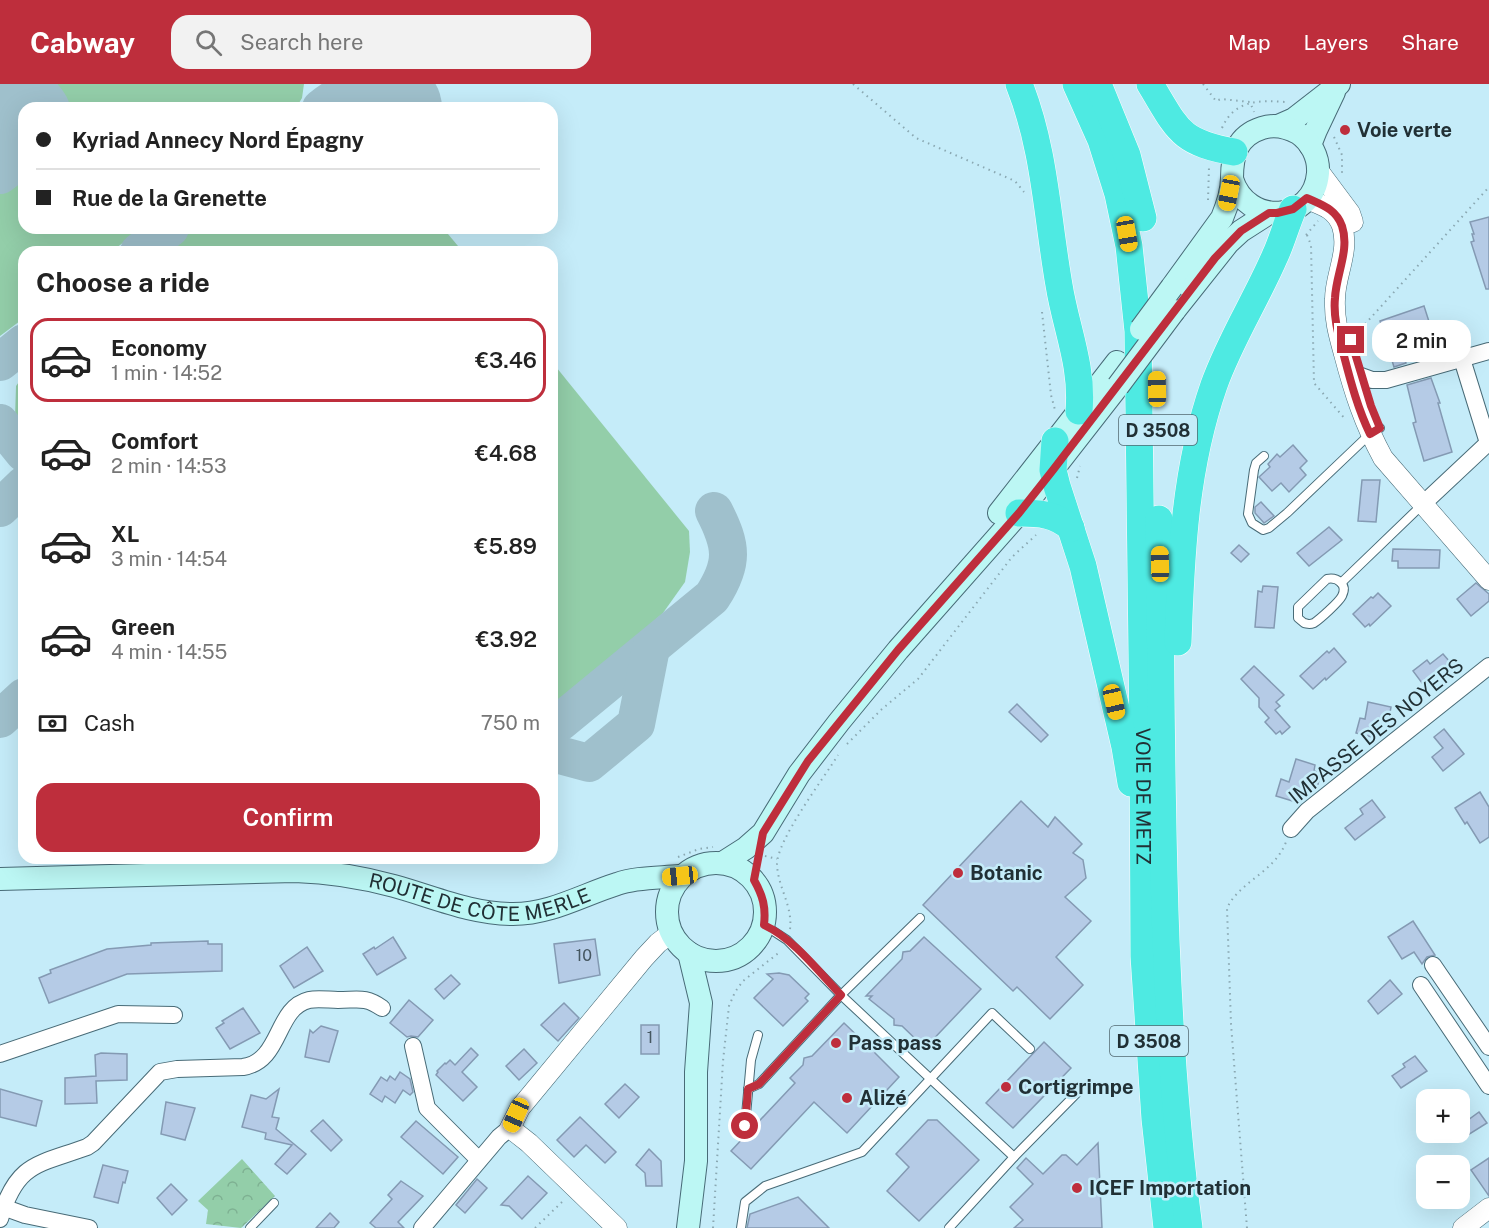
<!DOCTYPE html>
<html lang="en">
<head>
<meta charset="utf-8">
<style>
  body { margin:0; font-family:"Public Sans",sans-serif; background:#f2f2f2; color:#222; height:100vh; display:flex; flex-direction:column; font-size:22px; white-space:nowrap }
  * { box-sizing:border-box; margin:0 }
  p { font-size:20px; color:#767676 }
  .icon { flex:none; width:33px; height:33px; fill:none; stroke:currentColor; stroke-width:2; stroke-linecap:round; stroke-linejoin:round }
  .map { position:relative; flex:1; overflow:hidden }
  .details { position:absolute; left:18px; top:162px; width:540px; height:618px; display:flex; flex-direction:column; background:#fff; border-radius:18px; box-shadow:0 6px 24px #0002 }
  .details>* { flex:none }
  .hud { position:absolute; left:18px; top:18px; width:540px; height:132px; border-radius:18px; box-shadow:0 6px 24px #0002; display:grid; align-content:center; height:132px; padding:0 18px; background:#fff }
  .buttons { position:absolute; left:1416px; top:1005px; display:grid; gap:12px }
  .buttons a { display:grid; place-items:center; width:54px; height:54px; border-radius:12px; background:#fff; box-shadow:0 6px 24px #0002; font-size:30px }
  .end { position:absolute; width:27px; height:27px; margin:-14px; border:8px solid #be2e3c; background:#fff; box-shadow:0 0 0 3px #fff }
  .from { border-radius:50% }
  .bubble { position:absolute; height:42px; border-radius:18px; background:#fff; box-shadow:0 6px 24px #0002; font-size:20px; font-weight:600; line-height:42px; text-align:center }
  .car { position:absolute; width:18px; height:36px; margin:-18px -9px; border-radius:8px; box-shadow:0 0 4px 2px #0007; background:linear-gradient(#f5c518 24%,#345 0 40%,#f5c518 0 76%,#345 0 86%,#f5c518 0) }
  .hud b { display:flex; align-items:center; gap:21px; height:57px; font-size:22px }
  .hud b+b { border-top:2px solid #e0e0e0 }
  .hud i { width:15px; height:15px; background:#222 }
  ul { padding:0; list-style:none }
  li { display:flex; align-items:center; gap:18px; height:84px; margin:0 12px 9px; padding:0 6px; border:3px solid transparent; border-radius:18px }
  li div { flex:1 }
  li b { display:block; font-size:22px }
  li em { font-style:normal; font-weight:600 }
  li.active { border-color:#be2e3c }
  li>.icon { width:54px; height:54px; stroke-width:1.5 }
  h2 { padding:0 18px; font-size:27px; line-height:72px }
  .pay { display:flex; align-items:center; gap:15px; height:66px; padding:0 18px; font-size:22px }
  .pay p { margin-inline-start:auto }
  .primary-button { display:flex; gap:12px; margin-top:auto; padding:12px 18px }
  .primary-button a { flex:1; height:69px; border-radius:18px; background:#be2e3c; color:#fff; font-size:24px; font-weight:600; line-height:69px; text-align:center }
  header { display:flex; align-items:center; gap:36px; box-sizing:border-box; height:84px; padding:0 30px; background:#be2e3c; color:#fff }
  header strong { font-size:28px }
  nav { display:flex; gap:33px; margin-inline-start:auto; font-size:21px }
  .search { width:420px; height:54px; background:#f2f2f2; display:flex; align-items:center; gap:15px; box-sizing:border-box; padding:0 21px; border-radius:18px; color:#767676; font-size:22px }
  .map>svg:first-child { display:block }
</style>
</head>
<body>
<header>
<strong>Cabway</strong>
<div class="search"><svg class="icon" aria-label="search" viewBox="0 0 24 24"><circle cx="10" cy="10" r="6"/><path d="M15 15l6 6"/></svg>Search here</div>
<nav><a>Map</a><a>Layers</a><a>Share</a></nav>
</header>
<div class="map">
<svg width="1489" height="1144" viewBox="0 0 1489 1144">
  <defs>
    <pattern id="park-crowns" width="20" height="18" patternUnits="userSpaceOnUse" patternTransform="scale(1.5)"><rect width="20" height="18" fill="#93cea9"/><path d="M2 6a3 3 0 1 1 6 0M12 15a3 3 0 1 1 6 0" fill="none" stroke="#7eb192"/></pattern>
  </defs>
  <rect width="100%" height="100%" fill="#c5ecf9"/>
  <g fill="#93cea9">
    <path d="M0 0H304L302 14 296 24H24V144H142L111 168H24V234L0 252Z"/>
    <path d="M194 144H443L463 168H164Z"/>
    <path d="M552 278 689 447 690 468 685 498 663 529 570 611 552 621Z"/>
    <path d="M24 291V356L15 335 16 302Z"/>
  </g>
  <path fill="url(#park-crowns)" d="M242 1075 275 1112 241 1144 206 1140 208 1126 198 1117Z"/>
  <g fill="none" stroke-linecap="round" stroke-linejoin="round">
    <g stroke="#9fc0cc" stroke-width="38">
      <path d="M321 24C346 4 362 0 389 18"/>
      <path d="M0 91 24 73"/>
      <path d="M139 168 170 144"/>
      <path d="M0 278 24 259"/>
      <path d="M0 339 24 369"/>
      <path d="M0 424 24 401"/>
      <path d="M0 635 24 613"/>
      <path d="M552 641 560 638 712 513C734 479 732 462 714 427"/>
      <path d="M552 669 589 679 636 640 651 564"/>
    </g>
    <g stroke="#9fc0cc" stroke-width="96">
      <path d="M374 0 394 24"/>
      <path d="M0 5 24 35"/>
    </g>
  </g>
  <g fill="#b5cbe6" stroke="#849ab3" stroke-width="1.5">
    <path d="M1489 133V205H1486L1471 158 1474 157 1472 150H1474L1470 138Z"/>
    <path d="M1424 222 1433 250 1401 263 1406 279 1394 283 1380 237Z"/>
    <path d="M1431 294 1440 319H1438L1452 368 1424 377 1413 339 1416 338 1407 301Z"/>
    <path d="M1293 361 1307 377 1300 384 1306 391 1289 408 1281 399 1272 407 1259 393 1270 383 1268 380 1277 370 1280 373Z"/>
    <path d="M1362 396H1380L1376 438 1358 437Z"/>
    <path d="M1261 418 1274 432 1264 439 1255 429V423Z"/>
    <path d="M1329 443 1342 456 1309 482 1297 469Z"/>
    <path d="M1239 461 1249 470 1241 478 1231 469Z"/>
    <path d="M1393 465 1440 466 1439 484H1398V477H1392Z"/>
    <path d="M1476 499 1489 510V517L1471 532 1457 515Z"/>
    <path d="M1263 502 1278 503 1274 544 1255 543 1258 507 1262 508Z"/>
    <path d="M1378 509 1391 522 1370 542 1369 540 1365 543 1353 530 1371 513 1373 514Z"/>
    <path d="M1334 564 1346 578 1326 596 1325 594 1313 605 1300 592 1327 567 1329 569Z"/>
    <path d="M1443 570 1456 585 1437 600 1434 596 1425 603 1413 587 1427 576 1430 580Z"/>
    <path d="M1254 582 1284 611 1276 618 1280 622 1275 626 1290 643 1282 650 1280 647 1276 650 1265 638 1269 634 1259 623V614L1241 595Z"/>
    <path d="M1368 618 1391 623 1388 640 1383 639 1382 645 1378 644 1376 654 1356 649 1360 634 1365 635Z"/>
    <path d="M1017 620 1048 651 1041 658 1009 628Z"/>
    <path d="M1444 645 1464 670 1443 687 1432 673 1443 664 1434 653Z"/>
    <path d="M1296 675 1315 681 1314 687 1321 689 1318 700 1306 697 1302 709 1298 708 1296 718 1276 712 1281 695 1289 698Z"/>
    <path d="M1480 708 1489 723V753L1480 759 1467 738 1465 740 1455 724Z"/>
    <path d="M1372 716 1385 733 1355 756 1345 744 1363 730 1360 725Z"/>
    <path d="M1021 717 1048 743 1055 733 1082 760 1073 769 1083 776 1086 794 1065 813 1091 837 1056 873 1083 901 1050 935 1017 903 1013 907 923 821Z"/>
    <path d="M1413 837 1435 871 1427 873 1422 880 1414 868 1402 875 1388 853Z"/>
    <path d="M393 853 406 874 377 891 363 870 374 863 375 865Z"/>
    <path d="M924 853 981 905 925 964 902 942 894 941V935L869 915 872 912H866L902 875 903 868 910 867Z"/>
    <path d="M595 855 600 891 559 899 554 860Z"/>
    <path d="M208 857V860H222V887L127 890 49 919 39 894 51 889 50 886 107 865 151 861V859Z"/>
    <path d="M307 863 323 887 294 904 280 882Z"/>
    <path d="M779 889 789 891 809 910 805 914 808 917 783 942 754 914 773 895 767 890Z"/>
    <path d="M451 891 460 900 444 915 435 905Z"/>
    <path d="M1390 896 1402 910 1378 930 1368 917Z"/>
    <path d="M409 916 433 936 418 953 411 952 407 953 390 939Z"/>
    <path d="M564 919 579 934 558 957 541 941Z"/>
    <path d="M243 924 260 949 230 965 216 944 224 939 222 937Z"/>
    <path d="M844 939 869 963H876L875 969 899 993 847 1049 814 1018 751 1085 731 1067 795 999 790 994 803 981 804 974 812 972Z"/>
    <rect x="641" y="941" width="18" height="29"/>
    <path d="M321 942 338 947 329 978 305 973 310 946 313 949Z"/>
    <path d="M1044 958 1071 984 1013 1044 986 1019Z"/>
    <path d="M471 964 478 971 462 988 477 1003 463 1017 436 991 438 988 437 987 445 979 446 980 450 976 455 981Z"/>
    <path d="M524 965 537 979 519 996 506 982Z"/>
    <path d="M101 969 127 970V996L96 997 97 1019 65 1020V994L96 992 95 971Z"/>
    <path d="M1415 972 1427 987 1401 1004 1392 992 1405 983 1403 980Z"/>
    <path d="M400 988 410 995 413 1008 410 1011 403 1006 395 1019 385 1012 382 1018 370 1010 381 993 387 997 390 992 395 996Z"/>
    <path d="M625 1000 639 1013 619 1034 605 1020Z"/>
    <path d="M0 1005 42 1017 36 1042 0 1033Z"/>
    <path d="M279 1005 272 1033 279 1034 276 1045 306 1070 287 1090 275 1080 292 1061 265 1055 266 1049 242 1043 251 1011 266 1015Z"/>
    <path d="M166 1018 195 1024 185 1056 161 1050Z"/>
    <path d="M1479 1028 1487 1039 1460 1056V1042Z"/>
    <path d="M580 1033 616 1068 605 1079 586 1061 574 1073 557 1056Z"/>
    <path d="M323 1036 342 1056 331 1067 311 1047Z"/>
    <path d="M928 1036H937L979 1076 919 1137 887 1107 909 1083 896 1070Z"/>
    <path d="M416 1037 458 1073 443 1090 401 1053Z"/>
    <path d="M1098 1059 1102 1144H1014L1023 1136 1010 1123 1033 1100 1017 1084 1026 1074 1043 1090 1062 1071H1066L1077 1081Z"/>
    <path d="M649 1065 661 1077 662 1102H646L645 1089 636 1081Z"/>
    <path d="M1489 1074V1112L1471 1086Z"/>
    <path d="M103 1081 128 1087 125 1099 123 1098 118 1119 94 1113Z"/>
    <path d="M528 1092 547 1109 522 1135 509 1122 501 1121Z"/>
    <path d="M477 1095 487 1104 465 1129 456 1121Z"/>
    <path d="M401 1097 423 1112 398 1138 404 1144H376L370 1139 392 1115 388 1111Z"/>
    <path d="M171 1100 187 1116 172 1131 157 1114Z"/>
    <path d="M798 1113 829 1144H747L750 1130Z"/>
    <path d="M330 1129 339 1138 334 1144H316Z"/>
  </g>
  <g fill="none" stroke-linecap="round" stroke-linejoin="round">
    <defs>
      <g id="service">
        <path d="M1264 372 1256 379 1254 386 1248 430 1252 439 1263 446 1269 444 1287 429 1370 350 1380 344"/>
        <path d="M1327 495C1337 493 1348 500 1342 512 1339 518 1320 535 1314 539 1309 541 1309 540 1304 539L1298 534V523Z"/>
        <path d="M1341 499 1423 420"/>
        <path d="M764 841 787 856 841 911 1014 1073 949 1144"/>
        <path d="M748 1005 759 1000 841 911 920 834"/>
        <path d="M745 1042 751 976 758 951"/>
        <path d="M1014 1073 1077 1009"/>
        <path d="M250 1144 274 1119"/>
        <path d="M741 1144 745 1118 765 1102 862 1068 992 929 1030 965"/>
      </g>
      <g id="minor">
        <path d="M1462 275 1488 359"/>
        <path d="M1361 292 1372 296H1386L1489 267"/>
        <path d="M1424 419 1489 358"/>
        <path d="M1291 745 1307 727 1489 582"/>
        <path d="M1433 881 1489 963"/>
        <path d="M1421 901 1489 1002"/>
        <path d="M413 962 427 1024 479 1076"/>
        <path d="M0 970 118 930 174 931"/>
        <path d="M0 1122 25 1131 89 1144"/>
        <path d="M0 1135C17 1078 38 1081 87 1063L93 1059 160 988 177 985 243 983C282 977 275 924 309 916 318 914 329 916 338 916 358 916 365 912 382 924"/>
        <path d="M422 1144 499 1053 510 1044"/>
      </g>
      <g id="tertiary">
        <path d="M1318 86 1350 129 1353 138"/>
        <path d="M1307 115C1322 121 1336 125 1342 142 1350 167 1335 191 1335 215 1334 235 1339 252 1344 270 1354 308 1364 339 1383 374L1489 496"/>
        <path d="M617 1144 529 1059 510 1044 520 1024 644 874 658 859 671 849"/>
        <path d="M1463 1144 1489 1124"/>
      </g>
      <g id="secondary">
        <path d="M1278 42 1294 35 1339 0"/>
        <path d="M1310 61 1316 46 1334 8"/>
        <path d="M1172 203 1222 134C1227 122 1232 107 1232 94 1232 71 1237 52 1262 44 1274 40 1287 43 1298 49 1311 58 1319 73 1318 89 1314 139 1247 143 1232 95"/>
        <path d="M1174 227 1228 159 1241 147 1269 129"/>
        <path d="M999 429 1117 278"/>
        <path d="M724 778 746 764 763 749 799 690 839 638 898 566 1019 429 1118 302"/>
        <circle cx="716" cy="828" r="49"/>
        <path id="s1" d="M0 795 295 787C329 788 361 793 394 802 434 813 471 830 513 830 551 830 582 811 617 800 636 793 660 794 680 792"/>
        <path d="M688 1144 696 1077V988L701 919 689 869"/>
      </g>
      <g id="trunk">
        <path d="M1019 0C1045 65 1047 133 1059 201 1066 245 1083 281 1079 327"/>
        <path id="s2" d="M1076 0 1101 56 1118 110 1129 162 1138 247 1143 650 1144 872 1155 1035 1167 1144"/>
        <path d="M1098 0 1127 71 1143 134"/>
        <path d="M1150 0C1178 46 1179 58 1234 68"/>
        <path d="M1055 357 1053 386 1057 402 1083 482 1125 663 1131 699"/>
        <path d="M1019 429C1040 429 1055 430 1071 444"/>
        <path d="M1159 435C1163 672 1158 909 1189 1144"/>
        <path d="M1178 558C1181 470 1185 384 1214 301 1230 256 1256 216 1275 172 1282 157 1286 141 1293 125"/>
      </g>
    </defs>
    <use href="#service" stroke="#486b77" stroke-width="10"/>
    <use href="#minor" stroke="#486b77" stroke-width="18"/>
    <use href="#tertiary" stroke="#486b77" stroke-width="21"/>
    <use href="#secondary" stroke="#486b77" stroke-width="24"/>
    <use href="#trunk" stroke="#fff" stroke-width="28"/>
    <g stroke="#8aa8b2" stroke-width="2" stroke-dasharray="1.5 4.5" stroke-linecap="butt">
      <path d="M853 0 916 54 1015 97 1024 108"/>
      <path d="M1203 0 1216 17 1221 15 1250 18 1254 28"/>
      <path d="M1222 44C1234 16 1259 16 1286 18"/>
      <path d="M1334 53 1342 71V90"/>
      <path d="M1208 116 1209 83"/>
      <path d="M1306 151 1318 137"/>
      <path d="M1307 151 1311 161 1314 299 1346 336"/>
      <path d="M1042 228 1051 311 1055 326"/>
      <path d="M1357 249 1489 103"/>
      <path d="M1077 394 1080 382"/>
      <path d="M847 660 882 625 918 595 1012 473 1036 451"/>
      <path d="M765 772 777 775"/>
      <path d="M678 773 699 765 713 763"/>
      <path d="M790 845C793 823 778 803 777 781 776 757 824 694 838 671"/>
      <path d="M535 1144 563 1117"/>
      <path d="M713 1144 723 977 729 922 735 908 743 897 781 867"/>
      <path d="M1247 1144 1231 940 1227 824C1240 797 1274 789 1286 758"/>
    </g>
    <use href="#service" stroke="#fff" stroke-width="8"/>
    <use href="#minor" stroke="#fff" stroke-width="16"/>
    <use href="#tertiary" stroke="#fff" stroke-width="20"/>
    <use href="#secondary" stroke="#bcf7f4" stroke-width="22"/>
    <use href="#trunk" stroke="#4eeae2" stroke-width="27"/>
    <defs>
      <g id="secondary-bridge">
        <path d="M1141 245 1172 203"/>
        <path d="M1118 302 1174 227"/>
      </g>
    </defs>
    <use href="#secondary-bridge" stroke="#486b77" stroke-width="24" stroke-linecap="butt"/>
    <use href="#secondary-bridge" stroke="#bcf7f4" stroke-width="22"/>
  </g>
  <g fill="none" stroke-linecap="round" stroke-linejoin="round">
    <path stroke="#be2e3c" stroke-width="8" d="M745 1042 748 1005 759 1000 841 911C818 887 794 855 764 841 766 823 763 812 754 796L763 749 808 677 898 566 1019 429 1053 386 1215 174 1241 147 1269 129H1277L1293 125 1307 114C1322 121 1336 125 1342 142 1350 166 1336 190 1335 214 1333 234 1339 253 1344 272 1351 299 1358 325 1370 350L1380 344 1371 322 1351 256"/>
  </g>
  <g fill="#be2e3c" stroke="#c5ecf9" stroke-width="2">
    <circle cx="1345" cy="46" r="6"/>
    <circle cx="958" cy="789" r="6"/>
    <circle cx="836" cy="959" r="6"/>
    <circle cx="1006" cy="1003" r="6"/>
    <circle cx="847" cy="1014" r="6"/>
    <circle cx="1077" cy="1104" r="6"/>
  </g>
  <g text-anchor="middle" dominant-baseline="central" stroke-width="5" stroke-linejoin="round" paint-order="stroke">
    <g font-size="16" fill="#465761">
      <text x="584" y="871">10</text>
      <text x="650" y="953">1</text>
    </g>
    <g fill="#c5ecf9" stroke="#526870" stroke-width="1.5">
      <rect x="1119" y="331" width="78" height="30" rx="4.5"/>
      <rect x="1110" y="942" width="78" height="30" rx="4.5"/>
    </g>
    <g font-size="18" font-weight="bold" fill="#213035">
      <text x="1158" y="346">D 3508</text>
      <text x="1149" y="957">D 3508</text>
    </g>
    <g font-size="20" font-weight="bold" fill="#213035" stroke="#c5ecf9" text-anchor="start">
      <text x="1357" y="46">Voie verte</text>
      <text x="970" y="789">Botanic</text>
      <text x="848" y="959">Pass pass</text>
      <text x="1018" y="1003">Cortigrimpe</text>
      <text x="859" y="1014">Alizé</text>
      <text x="1089" y="1104">ICEF Importation</text>
    </g>
    <g font-size="20" fill="#213035" stroke="#c5ecf9">
      <text transform="translate(1376 647) rotate(-39)">IMPASSE DES NOYERS</text>
      <text stroke="none"><textPath href="#s2" startOffset="722">VOIE DE METZ</textPath></text>
      <text stroke="none"><textPath href="#s1" startOffset="484">ROUTE DE CÔTE MERLE</textPath></text>
    </g>
  </g>
</svg>
<div class="buttons">
<a>+</a>
<a>−</a>
</div>
<i class="end from" style="left:745px;top:1042px"></i>
<i class="end" style="left:1351px;top:256px"></i>
<div class="bubble" style="left:1372px;top:236px;width:99px">2 min</div>
<i class="car" style="left:1229px;top:109px;rotate:191deg"></i>
<i class="car" style="left:1127px;top:150px;rotate:170deg"></i>
<i class="car" style="left:1157px;top:305px;rotate:359deg"></i>
<i class="car" style="left:1160px;top:480px;rotate:359deg"></i>
<i class="car" style="left:1114px;top:618px;rotate:167deg"></i>
<i class="car" style="left:680px;top:792px;rotate:264deg"></i>
<i class="car" style="left:516px;top:1031px;rotate:204deg"></i>
<div class="hud">
<b><i class="from"></i>Kyriad Annecy Nord Épagny</b>
<b><i></i>Rue de la Grenette</b>
</div>
<section class="details">
<h2>Choose a ride</h2>
<ul>
<li class="active"><svg class="icon" aria-label="car" viewBox="0 0 24 24"><path d="M5 17H2v-5l4-1 3-4h7l3 4 3 1v5h-3M9 17h6M6 11h13"/><circle cx="7" cy="17" r="2"/><circle cx="17" cy="17" r="2"/></svg><div><b>Economy</b><p>1 min · 14:52</p></div><em>€3.46</em></li>
<li><svg class="icon" aria-label="car" viewBox="0 0 24 24"><path d="M5 17H2v-5l4-1 3-4h7l3 4 3 1v5h-3M9 17h6M6 11h13"/><circle cx="7" cy="17" r="2"/><circle cx="17" cy="17" r="2"/></svg><div><b>Comfort</b><p>2 min · 14:53</p></div><em>€4.68</em></li>
<li><svg class="icon" aria-label="car" viewBox="0 0 24 24"><path d="M5 17H2v-5l4-1 3-4h7l3 4 3 1v5h-3M9 17h6M6 11h13"/><circle cx="7" cy="17" r="2"/><circle cx="17" cy="17" r="2"/></svg><div><b>XL</b><p>3 min · 14:54</p></div><em>€5.89</em></li>
<li><svg class="icon" aria-label="car" viewBox="0 0 24 24"><path d="M5 17H2v-5l4-1 3-4h7l3 4 3 1v5h-3M9 17h6M6 11h13"/><circle cx="7" cy="17" r="2"/><circle cx="17" cy="17" r="2"/></svg><div><b>Green</b><p>4 min · 14:55</p></div><em>€3.92</em></li>
</ul>
<div class="pay"><svg class="icon" aria-label="cash" viewBox="0 0 24 24"><path d="M3 7h18v10H3z"/><circle cx="12" cy="12" r="2"/></svg>Cash<p>750 m</p></div>
<div class="primary-button"><a>Confirm</a></div>
</section>
</div>
</body>
</html>
